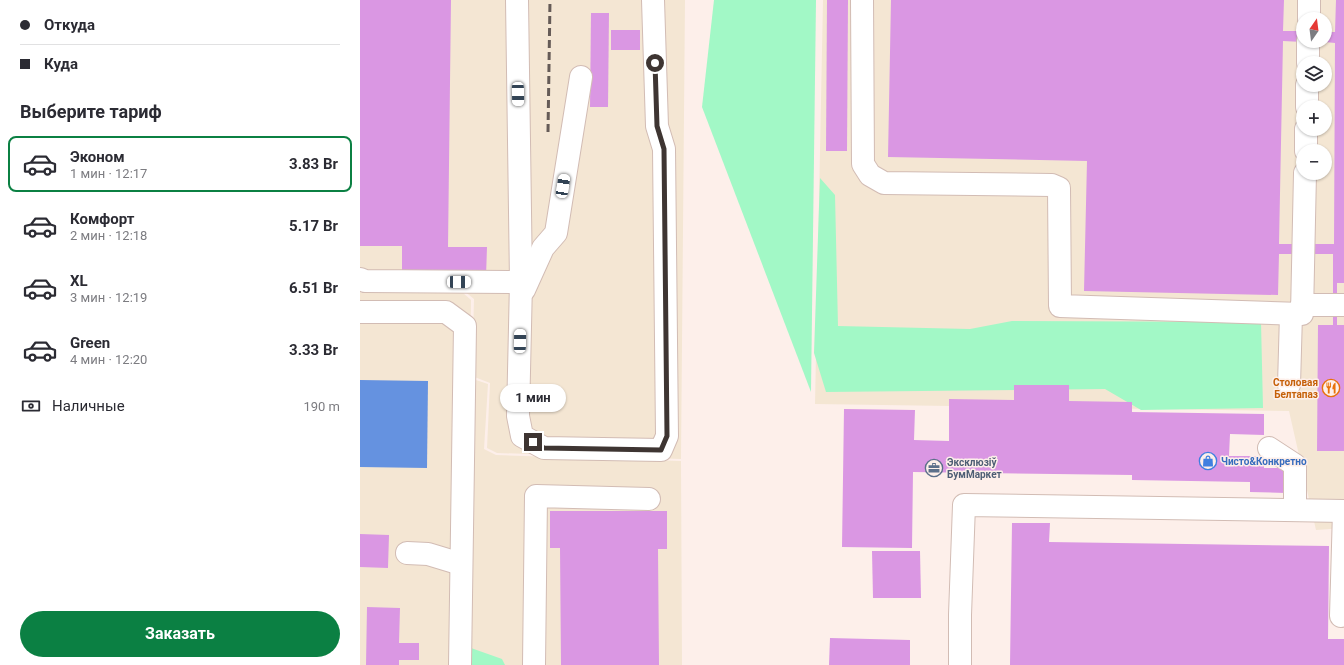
<!DOCTYPE html>
<html lang="ru">
<head>
<meta charset="utf-8">
<style>
  body { margin:0; font-family:Roboto,sans-serif; background:#f2f2f3; color:#2b2b33; height:100vh; display:flex; flex-direction:column; font-size:15px; white-space:nowrap }
  * { box-sizing:border-box; margin:0 }
  p { font-size:13px; color:#7c7c81 }
  .icon { flex:none; width:22px; height:22px; fill:none; stroke:currentColor; stroke-width:2; stroke-linecap:round; stroke-linejoin:round }
  .map { position:relative; flex:1; overflow:hidden }
  .drawer { display:flex; flex-direction:column; background:#fff; width:360px }
  .drawer>* { flex:none }
  .top-card { display:grid; align-content:center; height:88px; padding:0 20px; background:#fff }
  .needle { width:26px; rotate:14deg }
  .fabs { position:absolute; left:936px; top:12px; display:grid; gap:8px }
  .fabs a { display:grid; place-items:center; width:36px; height:36px; border-radius:50%; background:#fff; box-shadow:0 1px 3px #0004; font-size:20px }
  .end { position:absolute; width:18px; height:18px; margin:-9px; border:5px solid #3e3532; background:#fff; box-shadow:0 0 0 2px #fff }
  .from { border-radius:50% }
  .bubble { position:absolute; height:28px; border-radius:14px; background:#fff; box-shadow:0 1px 3px #0004; font-size:13px; font-weight:700; line-height:28px; text-align:center }
  .car { position:absolute; width:12px; height:24px; margin:-12px -6px; border-radius:5px; box-shadow:0 0 3px 1px #0007; background:linear-gradient(#fff 24%,#345 0 40%,#fff 0 76%,#345 0 86%,#fff 0) }
  .top-card b { display:flex; align-items:center; gap:14px; height:38px; font-size:15px }
  .top-card b+b { border-top:1px solid #e1e1e2 }
  .top-card i { width:10px; height:10px; background:#2b2b33 }
  ul { padding:0; list-style:none }
  li { display:flex; align-items:center; gap:12px; height:56px; margin:0 8px 6px; padding:0 12px; border:2px solid transparent; border-radius:8px }
  li div { flex:1 }
  li b { display:block; font-size:15px }
  li em { font-style:normal; font-weight:700 }
  li.selected { border-color:#0b8043 }
  li>.icon { width:36px; height:36px; stroke-width:1.5 }
  h2 { padding:0 20px; font-size:18px; line-height:48px }
  .pay { display:flex; align-items:center; gap:10px; height:44px; padding:0 20px; font-size:15px }
  .pay p { margin-inline-start:auto }
  .button { display:flex; gap:8px; margin-top:auto; padding:8px 20px }
  .button a { flex:1; height:46px; border-radius:24px; background:#0b8043; color:#fff; font-size:16px; font-weight:700; line-height:46px; text-align:center }
  main { display:flex; flex:1; min-height:0 }
  .map>svg:first-child { display:block }
</style>
</head>
<body>
<main>
<section class="drawer">
<div class="top-card">
<b><i class="from"></i>Откуда</b>
<b><i></i>Куда</b>
</div>
<h2>Выберите тариф</h2>
<ul>
<li class="selected"><svg class="icon" aria-label="car" viewBox="0 0 24 24"><path d="M5 17H2v-5l4-1 3-4h7l3 4 3 1v5h-3M9 17h6M6 11h13"/><circle cx="7" cy="17" r="2"/><circle cx="17" cy="17" r="2"/></svg><div><b>Эконом</b><p>1 мин · 12:17</p></div><em>3.83 Br</em></li>
<li><svg class="icon" aria-label="car" viewBox="0 0 24 24"><path d="M5 17H2v-5l4-1 3-4h7l3 4 3 1v5h-3M9 17h6M6 11h13"/><circle cx="7" cy="17" r="2"/><circle cx="17" cy="17" r="2"/></svg><div><b>Комфорт</b><p>2 мин · 12:18</p></div><em>5.17 Br</em></li>
<li><svg class="icon" aria-label="car" viewBox="0 0 24 24"><path d="M5 17H2v-5l4-1 3-4h7l3 4 3 1v5h-3M9 17h6M6 11h13"/><circle cx="7" cy="17" r="2"/><circle cx="17" cy="17" r="2"/></svg><div><b>XL</b><p>3 мин · 12:19</p></div><em>6.51 Br</em></li>
<li><svg class="icon" aria-label="car" viewBox="0 0 24 24"><path d="M5 17H2v-5l4-1 3-4h7l3 4 3 1v5h-3M9 17h6M6 11h13"/><circle cx="7" cy="17" r="2"/><circle cx="17" cy="17" r="2"/></svg><div><b>Green</b><p>4 мин · 12:20</p></div><em>3.33 Br</em></li>
</ul>
<div class="pay"><svg class="icon" aria-label="cash" viewBox="0 0 24 24"><path d="M3 7h18v10H3z"/><circle cx="12" cy="12" r="2"/></svg>Наличные<p>190 m</p></div>
<div class="button"><a>Заказать</a></div>
</section>
<div class="map">
<svg width="984" height="665" viewBox="0 0 984 665">
  <rect width="100%" height="100%" fill="#fdefea"/>
  <g fill="#f4e6d3" fill-rule="evenodd">
    <path d="M0 0H325L321 459 137 453 127 448 130 383 112 376 114 299 103 290 0 288Z"/>
    <path d="M463 0H984V528L956 530 929 411 455 404ZM943 19H965V41H943ZM943 63H965V85H943ZM943 107H965V129H943ZM943 151H965V173H943Z"/>
    <path d="M0 292 2 293 102 292 111 300 110 378 128 384 124 449 136 455 321 461 322 665H0Z"/>
  </g>
  <g fill="#a2f8c6">
    <path d="M354 0H456L451 392 342 107Z"/>
    <path d="M460 178 475 195 478 326 610 329 652 321 901 322 903 408 781 410 745 389 466 392 454 353Z"/>
    <path d="M111 648 142 659 145 665H105Z"/>
  </g>
  <path fill="#6592e0" d="M0 380 68 381 67 468 0 467Z"/>
  <g fill="#da97e3">
    <path d="M0 0H91L88 247H127L126 277 42 276V246H0Z"/>
    <path d="M467 0H488L487 151H466Z"/>
    <path d="M531 0H924L923 31H943V42L923 41 919 244H974L975 43 965 42V32H975L976 0H984V283H977V325H984V451H957L958 325H973V254H919L918 295 724 291 727 161 528 157Z"/>
    <path d="M231 13H249L248 107H230Z"/>
    <rect x="251" y="30" width="29" height="20"/>
    <path d="M654 385H709V401L772 402V412L904 414V435L870 434 869 456H904V468H927L926 493 890 492V482L772 480V475L553 472 552 548 482 547 484 409 555 410 554 440 589 441V399L654 400Z"/>
    <path d="M190 511H307V549H298L299 665H201L200 548H190Z"/>
    <path d="M652 523H690L689 542 969 546 968 639H984V665H650Z"/>
    <path d="M0 534 29 535 28 568 0 567Z"/>
    <path d="M512 551H560L561 598H513Z"/>
    <path d="M7 607 40 608 39 643H59V660H39V665H6Z"/>
    <path d="M470 638 550 640V665H469Z"/>
  </g>
  <g fill="none" stroke-linecap="round" stroke-linejoin="round">
    <defs>
      <g id="minor">
        <path d="M157 0 161 282 158 416 162 436 184 448 301 450 307 436 304 149 297 126 293 0"/>
        <path d="M502 0 503 164 510 175 524 183 692 185 699 188 700 306 942 314 945 173"/>
        <path d="M949 19V0"/>
        <path d="M948 63V41"/>
        <path d="M947 107V85"/>
        <path d="M946 151V129"/>
        <path d="M0 279 5 281 161 282"/>
        <path d="M164 290 183 248 196 233 221 77"/>
        <path d="M942 305H984"/>
        <path d="M0 312H86L105 326 100 665"/>
        <path d="M929 385 931 314"/>
        <path d="M909 448 935 465V510"/>
        <path d="M47 553 68 554 101 564"/>
        <path d="M981 616 984 511"/>
        <path d="M174 665 176 496 289 499"/>
        <path d="M600 665V615L604 505 984 511"/>
      </g>
    </defs>
    <use href="#minor" stroke="#d2bcb4" stroke-width="24"/>
    <use href="#minor" stroke="#fff" stroke-width="22"/>
    <path stroke="#655b57" stroke-width="3" stroke-dasharray="8 4" stroke-linecap="butt" d="M188 132 190 0"/>
  </g>
  <g fill="none" stroke-linecap="round" stroke-linejoin="round">
    <path stroke="#3e3532" stroke-width="5" d="M173 442 184 448 301 450 307 436 304 149 297 126 295 63"/>
  </g>
  <defs>
    <symbol id="restaurant-ring" viewBox="-11 -11 22 22"><circle r="9.5" fill="#fdefea" stroke="#e8710a" stroke-width="1.5"/><path d="M-5-6h1v4h1v-4h1v4h1v-4h1v5L-1.5 .5V6h-2V.5L-5-1ZM5-6V6H3V1.5H1.5Q1.5-4 5-6Z" fill="#e8710a"/></symbol>
    <symbol id="shop-ring" viewBox="-11 -11 22 22"><circle r="9.5" fill="#fdefea" stroke="#3f7fe0" stroke-width="1.5"/><path d="M-5-2.5h2.3a2.7 3.5 0 0 1 5.4 0H5L5.5 6h-11ZM-1.5-2.5h3a1.5 2.3 0 0 0-3 0Z" fill="#3f7fe0"/></symbol>
    <symbol id="office-ring" viewBox="-11 -11 22 22"><circle r="9.5" fill="#fdefea" stroke="#5c6f8a" stroke-width="1.5"/><path d="M-6-3h4V-5.5h4V-3h4V5H-6ZM-1-4.5V-3h2v-1.5ZM-6 0V1H6V0Z" fill="#5c6f8a"/></symbol>
  </defs>
  <g fill-rule="evenodd">
    <use href="#restaurant-ring" x="961" y="378" width="20" height="20"/>
    <use href="#shop-ring" x="838" y="451" width="20" height="20"/>
    <use href="#office-ring" x="564" y="458" width="20" height="20"/>
  </g>
  <g text-anchor="middle" dominant-baseline="central" stroke-width="3" stroke-linejoin="round" paint-order="stroke">
    <g font-size="10" font-weight="bold" fill="#c56008" stroke="#fdefea" text-anchor="end">
      <text x="958" y="382">Столовая<tspan x="958" dy="12">Белтапаз</tspan></text>
    </g>
    <g font-size="10" font-weight="bold" fill="#366cbe" stroke="#fdefea" text-anchor="start">
      <text x="861" y="461">Чисто&amp;Конкретно</text>
    </g>
    <g font-size="10" font-weight="bold" fill="#4e5e75" stroke="#fdefea" text-anchor="start">
      <text x="587" y="462">Эксклюзіў<tspan x="587" dy="12">БумМаркет</tspan></text>
    </g>
  </g>
</svg>
<div class="fabs">
<a><svg class="needle" viewBox="-14 -14 28 28"><path d="M0-13l5 13h-10z" fill="#e53935"/><path d="M0 13l5-13h-10z" fill="#7c7c81"/></svg></a>
<a><svg class="icon" aria-label="layers" viewBox="0 0 24 24"><path d="M12 4l9 5-9 5-9-5zM3 14l9 5 9-5"/></svg></a>
<a>+</a>
<a>−</a>
</div>
<i class="end from" style="left:295px;top:63px"></i>
<i class="end" style="left:173px;top:442px"></i>
<div class="bubble" style="left:140px;top:384px;width:66px">1 мин</div>
<i class="car" style="left:158px;top:94px;rotate:179deg"></i>
<i class="car" style="left:203px;top:186px;rotate:9deg"></i>
<i class="car" style="left:99px;top:282px;rotate:90deg"></i>
<i class="car" style="left:160px;top:341px;rotate:1deg"></i>
</div>
</main>
</body>
</html>
